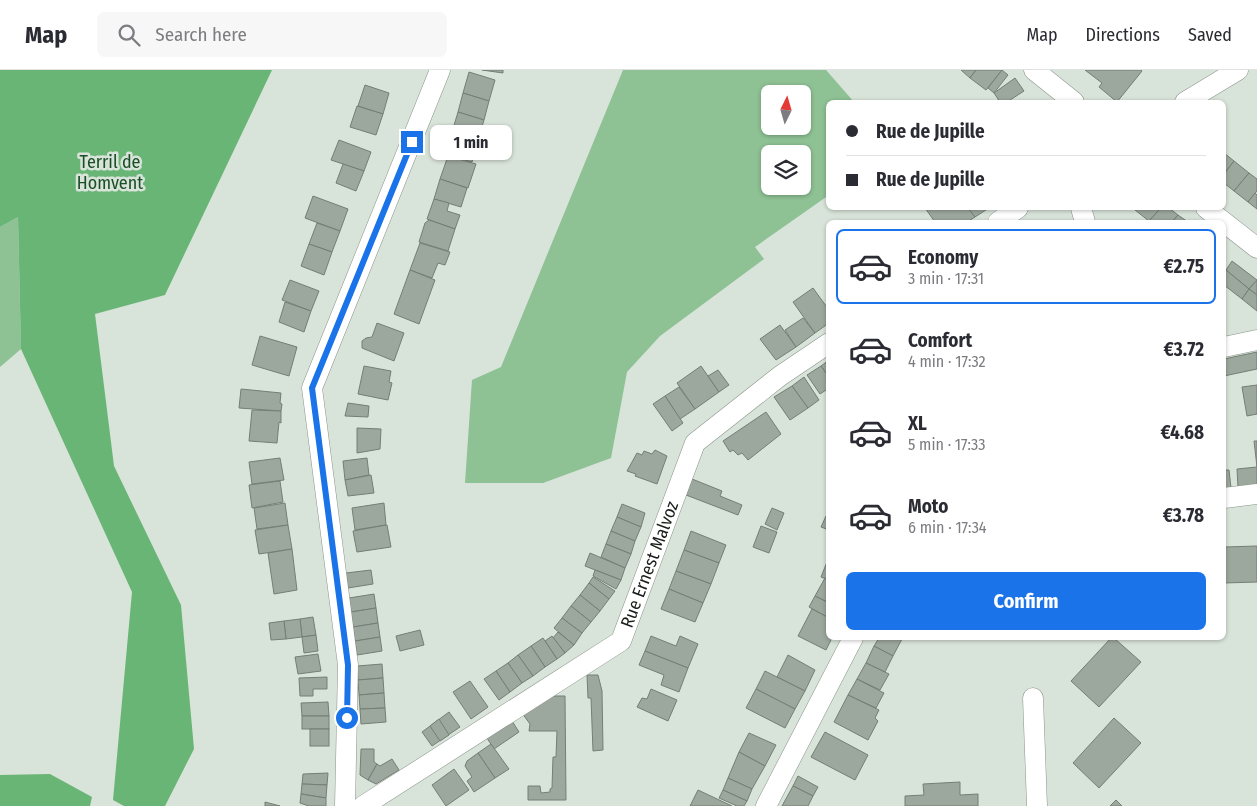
<!DOCTYPE html>
<html lang="en">
<head>
<meta charset="utf-8">
<style>
  body { margin:0; font-family:"Fira Sans Condensed",sans-serif; background:#f7f7f7; color:#2b2b33; height:100vh; display:flex; flex-direction:column; font-size:19px; white-space:nowrap }
  * { box-sizing:border-box; margin:0 }
  p { font-size:16px; color:#7c7c81 }
  .icon { flex:none; width:28px; height:28px; fill:none; stroke:currentColor; stroke-width:2; stroke-linecap:round; stroke-linejoin:round }
  .map { position:relative; flex:1; overflow:hidden }
  .panel { position:absolute; left:826px; top:150px; width:400px; height:420px; display:flex; flex-direction:column; background:#fff; border-radius:8px; box-shadow:0 1px 4px #0004 }
  .panel>* { flex:none }
  .guide { position:absolute; left:826px; top:30px; width:400px; height:110px; border-radius:8px; box-shadow:0 1px 4px #0004; display:grid; align-content:center; height:110px; padding:0 20px; background:#fff }
  .needle { width:32px; rotate:5deg }
  .buttons { position:absolute; left:761px; top:15px; display:grid; gap:10px }
  .buttons a { display:grid; place-items:center; width:50px; height:50px; border-radius:8px; background:#fff; box-shadow:0 1px 4px #0004; font-size:25px }
  .end { position:absolute; width:22px; height:22px; margin:-11px; border:6px solid #1a73e8; background:#fff; box-shadow:0 0 0 2px #fff }
  .from { border-radius:50% }
  .bubble { position:absolute; height:35px; border-radius:8px; background:#fff; box-shadow:0 1px 4px #0004; font-size:16px; font-weight:700; line-height:35px; text-align:center }
  .guide b { display:flex; align-items:center; gap:18px; height:48px; font-size:19px }
  .guide b+b { border-top:1px solid #e1e1e2 }
  .guide i { width:12px; height:12px; background:#2b2b33 }
  ul { padding:9px 0 0; list-style:none }
  li { display:flex; align-items:center; gap:15px; height:75px; margin:0 10px 8px; padding:0 10px; border:2px solid transparent; border-radius:8px }
  li div { flex:1 }
  li b { display:block; font-size:19px }
  li em { font-style:normal; font-weight:700 }
  li.current { border-color:#1a73e8 }
  li>.icon { width:45px; height:45px; stroke-width:1.5 }
  .primary-button { display:flex; gap:10px; margin-top:auto; padding:10px 20px }
  .primary-button a { flex:1; height:58px; border-radius:8px; background:#1a73e8; color:#fff; font-size:20px; font-weight:700; line-height:58px; text-align:center }
  header { display:flex; align-items:center; gap:30px; box-sizing:border-box; height:70px; padding:0 25px; background:#fff; border-bottom:1px solid #e1e1e2 }
  header strong { font-size:24px }
  nav { display:flex; gap:28px; margin-inline-start:auto; font-size:18px }
  .search { width:350px; height:45px; background:#f7f7f7; display:flex; align-items:center; gap:12px; box-sizing:border-box; padding:0 18px; border-radius:8px; color:#7c7c81; font-size:19px }
  .map>svg:first-child { display:block }
</style>
</head>
<body>
<header>
<strong>Map</strong>
<div class="search"><svg class="icon" aria-label="search" viewBox="0 0 24 24"><circle cx="10" cy="10" r="6"/><path d="M15 15l6 6"/></svg>Search here</div>
<nav><a>Map</a><a>Directions</a><a>Saved</a></nav>
</header>
<div class="map">
<svg width="1257" height="736" viewBox="0 0 1257 736">
  <rect width="100%" height="100%" fill="#d8e3d9"/>
  <g fill="#8ec194" fill-rule="evenodd">
    <path d="M623 0H826L854 32H829V125L755 177 764 189 660 266 627 302 611 388 543 413H465L472 310 501 297ZM770 24H802V56H770ZM770 84H802V116H770Z"/>
    <path d="M18 147 21 279 0 297V157Z"/>
  </g>
  <g fill="#69b575">
    <path d="M0 0H272L165 225 95 244 114 396 181 535 194 679 165 736H124L113 730 132 522 21 279 18 147 0 157Z"/>
    <path d="M50 704 92 727 90 736H0V705Z"/>
  </g>
  <g fill="#9ca79d" stroke="#747e75">
    <path d="M482 0H503V3Z"/>
    <path d="M961 0H976L970 8Z"/>
    <path d="M976 0H1002L986 20 970 8Z"/>
    <path d="M1002 0 1008 5 994 23 988 18Z"/>
    <path d="M1085 0H1141L1142 1 1117 32 1099 17 1102 13Z"/>
    <path d="M469 2 495 10 489 31 463 23Z"/>
    <path d="M1015 8 1024 21 1007 32H1000L994 23Z"/>
    <path d="M365 15 389 23 383 44 358 36Z"/>
    <path d="M463 23 489 31 484 50 458 42Z"/>
    <path d="M357 36 383 44 376 65 350 57Z"/>
    <path d="M458 42 484 50 478 70 452 62Z"/>
    <path d="M454 63 478 70 472 92 447 85Z"/>
    <path d="M339 70 371 82 364 101 331 90Z"/>
    <path d="M1224 83 1234 91 1224 104Z"/>
    <path d="M448 86 476 94 468 118 440 109Z"/>
    <path d="M1234 91 1249 103 1234 121 1224 113V104Z"/>
    <path d="M343 94 364 101 356 121 336 113Z"/>
    <path d="M1249 103 1257 109V121L1248 132 1234 121Z"/>
    <path d="M440 109 467 118 461 137 434 129Z"/>
    <path d="M1255 123 1257 125V139L1248 132Z"/>
    <path d="M313 126 348 139 340 161 305 148Z"/>
    <path d="M434 129 449 133 447 141 460 145 455 159 427 149Z"/>
    <path d="M925 138H968L975 147 967 152H935Z"/>
    <path d="M968 138H989L975 147Z"/>
    <path d="M1137 138H1161L1149 151 1135 140Z"/>
    <path d="M1161 138H1169L1178 145 1172 152H1151L1149 151Z"/>
    <path d="M1178 145 1188 152H1172Z"/>
    <path d="M429 150 455 159 448 181 419 172 425 153Z"/>
    <path d="M317 153 340 161 332 182 309 174Z"/>
    <path d="M420 173 450 182 445 195 438 193 432 208 410 200Z"/>
    <path d="M309 174 332 182 324 205 301 196Z"/>
    <path d="M1232 191 1257 210 1249 219 1226 200Z"/>
    <path d="M410 200 435 210 419 254 394 244Z"/>
    <path d="M1226 200 1249 219 1242 229 1224 215V202Z"/>
    <path d="M290 210 319 221 311 241 282 230Z"/>
    <path d="M1257 210V225L1249 219Z"/>
    <path d="M813 218 829 240V253L815 263 793 232Z"/>
    <path d="M1249 219 1257 225V241L1242 229Z"/>
    <path d="M285 232 311 241 304 262 279 252Z"/>
    <path d="M803 248 815 263 796 277 785 260Z"/>
    <path d="M377 253 404 263 394 291 362 278V271L366 268 372 267Z"/>
    <path d="M780 255 796 277 776 290 760 269Z"/>
    <path d="M260 266 297 277 289 306 252 295Z"/>
    <path d="M1257 282V299L1224 306V289Z"/>
    <path d="M829 290V307L821 296Z"/>
    <path d="M364 296 391 301 389 312 392 313 388 330 358 324Z"/>
    <path d="M701 296 719 322 695 339 677 313Z"/>
    <path d="M821 296 829 307V318L820 324 807 305Z"/>
    <path d="M718 300 729 315 719 322 708 306Z"/>
    <path d="M804 307 819 330 808 338 792 316Z"/>
    <path d="M1257 315V344L1247 346 1242 317Z"/>
    <path d="M792 316 808 338 790 350 774 327Z"/>
    <path d="M679 317 695 339 680 349 665 326Z"/>
    <path d="M241 319 281 323 280 333 282 334 281 341 239 338Z"/>
    <path d="M665 326 683 353 672 361 653 334Z"/>
    <path d="M348 333 369 336 368 347 345 346Z"/>
    <path d="M252 340 281 341V353L279 352 277 373 249 371Z"/>
    <path d="M766 342 781 364 748 390 742 383 738 385 733 380 730 382 723 371Z"/>
    <path d="M357 358 381 359 380 379 357 383Z"/>
    <path d="M1254 371H1257V397Z"/>
    <path d="M655 380 667 386 657 414 635 406 636 404 627 401 637 383 642 385 644 381 652 384Z"/>
    <path d="M280 388 284 410 252 414 249 392Z"/>
    <path d="M367 388 369 405 345 410 343 391Z"/>
    <path d="M1257 397V415L1238 417 1237 399Z"/>
    <path d="M1224 400H1229L1231 418 1224 419Z"/>
    <path d="M371 405 374 423 348 426 345 410Z"/>
    <path d="M692 409 722 421 720 426 742 435 738 445 686 425Z"/>
    <path d="M280 411 283 432 252 438 249 415Z"/>
    <path d="M285 433 288 455 257 459 254 438Z"/>
    <path d="M384 433 386 455 355 460 352 438Z"/>
    <path d="M622 434 645 443 641 457 617 447Z"/>
    <path d="M772 438 784 443 777 460 765 454Z"/>
    <path d="M826 446 829 447V460L821 457Z"/>
    <path d="M617 447 641 457 635 471 611 461Z"/>
    <path d="M288 455 292 479 259 484 255 460Z"/>
    <path d="M386 455H387L391 477 357 482 353 461Z"/>
    <path d="M761 456 777 462 769 483 753 477Z"/>
    <path d="M611 461 635 471 631 484 606 474Z"/>
    <path d="M691 461 726 475 719 493 684 480Z"/>
    <path d="M606 474 631 484 625 498 601 487Z"/>
    <path d="M1257 476V512L1224 513V477Z"/>
    <path d="M292 479 297 520 274 524 268 483Z"/>
    <path d="M684 480 719 493 711 514 676 501Z"/>
    <path d="M590 483 625 498 621 510 585 496Z"/>
    <path d="M829 487V510L821 507Z"/>
    <path d="M371 500 373 514 348 518 346 503Z"/>
    <path d="M595 500 621 510 616 519 593 506Z"/>
    <path d="M676 501 711 514 703 533 669 519Z"/>
    <path d="M593 507 615 521 609 529 589 513Z"/>
    <path d="M825 508 829 510V533L815 526Z"/>
    <path d="M589 513 609 529 600 541 580 525Z"/>
    <path d="M669 519 703 533 695 552 661 539Z"/>
    <path d="M374 524 376 538 351 542 349 528Z"/>
    <path d="M580 525 600 541 591 552 571 536Z"/>
    <path d="M815 526 829 533V548L809 537Z"/>
    <path d="M571 536 591 552 582 563 562 548Z"/>
    <path d="M376 538 378 553 353 557 351 542Z"/>
    <path d="M812 539 829 548V568H832L826 580 798 566Z"/>
    <path d="M313 547 316 565 302 567 300 549Z"/>
    <path d="M562 548 582 563 574 575 554 558Z"/>
    <path d="M300 549 302 567 286 569 284 551Z"/>
    <path d="M284 551 286 569 271 570 269 553Z"/>
    <path d="M378 553 380 567 355 571 353 557Z"/>
    <path d="M420 560 424 575 400 581 396 566Z"/>
    <path d="M558 562 574 575 565 583 553 568Z"/>
    <path d="M316 565 318 581 304 583 302 567Z"/>
    <path d="M552 566 565 583 557 589 545 571Z"/>
    <path d="M651 566 676 576 680 566 698 574 688 598 645 581Z"/>
    <path d="M380 567 382 581 357 585 355 571Z"/>
    <path d="M543 568 557 589 545 597 531 576Z"/>
    <path d="M879 568H899L902 569 893 586 874 576Z"/>
    <path d="M1111 568H1114L1141 592 1099 637 1071 611Z"/>
    <path d="M531 576 545 597 533 606 518 585Z"/>
    <path d="M874 576 893 586 885 602 866 593Z"/>
    <path d="M645 581 688 598 679 622 661 615 664 605 639 595Z"/>
    <path d="M318 584 321 601 298 604 295 587Z"/>
    <path d="M518 585 533 606 522 613 508 593Z"/>
    <path d="M788 585 815 600 805 621 777 607Z"/>
    <path d="M508 593 522 613 510 622 496 601Z"/>
    <path d="M866 593 889 604 880 620 857 609Z"/>
    <path d="M382 594 383 608 358 610 357 596Z"/>
    <path d="M496 601 510 622 499 630 484 609Z"/>
    <path d="M765 601 805 621 795 639 756 619Z"/>
    <path d="M587 605H598L602 621 603 680 593 681 591 628H588Z"/>
    <path d="M327 607V619H313V626H300L299 608Z"/>
    <path d="M383 608 384 623 359 625 358 610Z"/>
    <path d="M857 609 884 623 876 638 848 625Z"/>
    <path d="M470 611 488 637 471 649 453 622Z"/>
    <path d="M651 619 677 630 668 651 637 637 642 628 647 629Z"/>
    <path d="M756 619 795 639 785 658 746 638Z"/>
    <path d="M384 623 385 638 360 639 359 625Z"/>
    <path d="M848 625 879 640 875 648 878 651 868 670 834 652Z"/>
    <path d="M553 626H565L566 730H528V716H540L541 723 550 722V719L552 718 553 687H556L557 661H529L530 654 522 643Z"/>
    <path d="M328 632 329 646H302L301 633Z"/>
    <path d="M385 638 386 652 361 654 360 639Z"/>
    <path d="M449 642 460 657 432 676 422 662Z"/>
    <rect x="302" y="646" width="27" height="13"/>
    <path d="M1114 648 1141 673 1099 718 1073 693Z"/>
    <path d="M439 649 449 665 440 671 430 656Z"/>
    <path d="M512 651 519 662 494 679 487 668Z"/>
    <rect x="310" y="659" width="19" height="17"/>
    <path d="M825 662 868 685 855 710 811 687Z"/>
    <path d="M749 663 776 675 765 696 739 682Z"/>
    <path d="M491 674 509 699 495 708 478 683Z"/>
    <path d="M361 679H374V692L377 694 368 710 360 705Z"/>
    <path d="M739 682 765 696 752 719 728 708Z"/>
    <path d="M478 683 495 708 474 722 467 711 472 707 465 696 467 691Z"/>
    <path d="M392 689 399 700 376 714 368 710 377 694 380 696Z"/>
    <path d="M454 699 469 720 446 736 432 715Z"/>
    <path d="M328 703 327 715 302 714 303 704Z"/>
    <path d="M798 706 818 717 813 726 793 716Z"/>
    <path d="M728 708 752 719 747 731 723 720Z"/>
    <path d="M960 712V725L978 724V736H905V726L924 725 923 714Z"/>
    <path d="M302 714 327 715 326 728 301 724Z"/>
    <path d="M793 716 813 726 808 736H782Z"/>
    <path d="M698 720 732 736H690Z"/>
    <path d="M723 720 747 731 744 736H737L719 728Z"/>
    <path d="M301 724 326 728V736H309L300 733Z"/>
    <path d="M1116 730 1122 736H1110Z"/>
    <path d="M265 732 280 736H265Z"/>
  </g>
  <g fill="none" stroke-linecap="round" stroke-linejoin="round">
    <defs>
      <g id="minor">
        <path d="M1034 0 1074 32"/>
        <path d="M1185 32 1238 0"/>
        <path d="M1081 138 1085 152"/>
        <path d="M1206 138 1257 178"/>
        <path d="M998 152 1018 138"/>
        <path d="M1224 277 1257 270"/>
        <path d="M1224 428 1257 424"/>
        <path d="M1033 628 1037 736"/>
        <path d="M345 736 348 595 312 318 440 0"/>
        <path id="s1" d="M363 736 621 571 695 373 780 306 829 273"/>
        <path d="M766 736 853 568"/>
      </g>
    </defs>
    <use href="#minor" stroke="#8a948b" stroke-width="21"/>
    <use href="#minor" stroke="#fff" stroke-width="20"/>
  </g>
  <g fill="none" stroke-linecap="round" stroke-linejoin="round">
    <path stroke="#1a73e8" stroke-width="6" d="M347 648 348 595 312 318 412 72"/>
  </g>
  <g text-anchor="middle" dominant-baseline="central" stroke-width="5" stroke-linejoin="round" paint-order="stroke">
    <g font-size="18" fill="#1a4f25" stroke="#d8e3d9">
      <text x="110" y="92">Terril de<tspan x="110" dy="21">Homvent</tspan></text>
    </g>
    <g font-size="18" fill="#1a1e1a" stroke="#d8e3d9">
      <text stroke="none"><textPath href="#s1" startOffset="388">Rue Ernest Malvoz</textPath></text>
    </g>
  </g>
</svg>
<div class="buttons">
<a><svg class="needle" viewBox="-14 -14 28 28"><path d="M0-13l5 13h-10z" fill="#e53935"/><path d="M0 13l5-13h-10z" fill="#7c7c81"/></svg></a>
<a><svg class="icon" aria-label="layers" viewBox="0 0 24 24"><path d="M12 4l9 5-9 5-9-5zM3 14l9 5 9-5"/></svg></a>
</div>
<i class="end from" style="left:347px;top:648px"></i>
<i class="end" style="left:412px;top:72px"></i>
<div class="bubble" style="left:430px;top:55px;width:82px">1 min</div>
<div class="guide">
<b><i class="from"></i>Rue de Jupille</b>
<b><i></i>Rue de Jupille</b>
</div>
<section class="panel">
<ul>
<li class="current"><svg class="icon" aria-label="car" viewBox="0 0 24 24"><path d="M5 17H2v-5l4-1 3-4h7l3 4 3 1v5h-3M9 17h6M6 11h13"/><circle cx="7" cy="17" r="2"/><circle cx="17" cy="17" r="2"/></svg><div><b>Economy</b><p>3 min · 17:31</p></div><em>€2.75</em></li>
<li><svg class="icon" aria-label="car" viewBox="0 0 24 24"><path d="M5 17H2v-5l4-1 3-4h7l3 4 3 1v5h-3M9 17h6M6 11h13"/><circle cx="7" cy="17" r="2"/><circle cx="17" cy="17" r="2"/></svg><div><b>Comfort</b><p>4 min · 17:32</p></div><em>€3.72</em></li>
<li><svg class="icon" aria-label="car" viewBox="0 0 24 24"><path d="M5 17H2v-5l4-1 3-4h7l3 4 3 1v5h-3M9 17h6M6 11h13"/><circle cx="7" cy="17" r="2"/><circle cx="17" cy="17" r="2"/></svg><div><b>XL</b><p>5 min · 17:33</p></div><em>€4.68</em></li>
<li><svg class="icon" aria-label="car" viewBox="0 0 24 24"><path d="M5 17H2v-5l4-1 3-4h7l3 4 3 1v5h-3M9 17h6M6 11h13"/><circle cx="7" cy="17" r="2"/><circle cx="17" cy="17" r="2"/></svg><div><b>Moto</b><p>6 min · 17:34</p></div><em>€3.78</em></li>
</ul>
<div class="primary-button"><a>Confirm</a></div>
</section>
</div>
</body>
</html>
